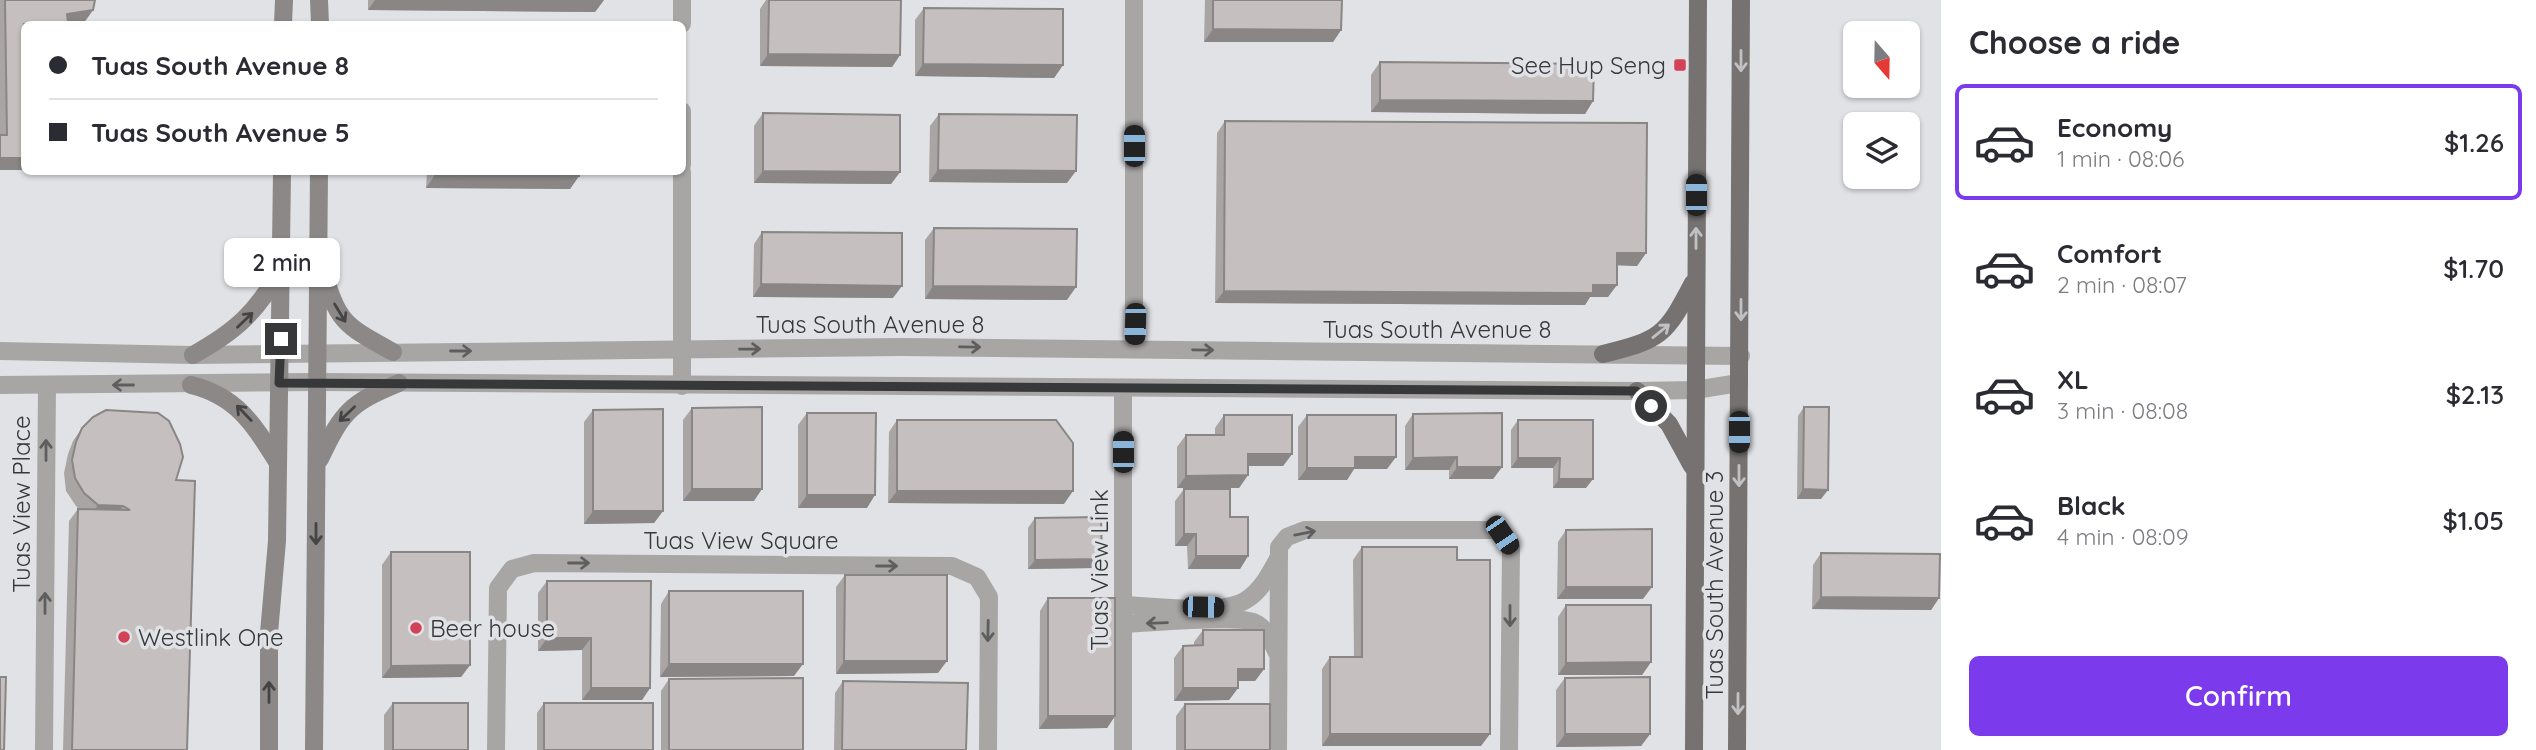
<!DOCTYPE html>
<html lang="en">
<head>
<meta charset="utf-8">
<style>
  body { margin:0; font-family:Quicksand,sans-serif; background:#f7f7f7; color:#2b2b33; height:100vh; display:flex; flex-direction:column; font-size:26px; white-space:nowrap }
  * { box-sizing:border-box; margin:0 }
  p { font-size:23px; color:#7c7c81 }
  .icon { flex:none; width:38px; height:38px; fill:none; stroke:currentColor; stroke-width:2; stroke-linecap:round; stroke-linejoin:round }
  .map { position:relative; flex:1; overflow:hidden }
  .details { display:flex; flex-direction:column; background:#fff; width:595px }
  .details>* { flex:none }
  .banner { position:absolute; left:21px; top:21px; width:665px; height:154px; border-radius:10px; box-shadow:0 2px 5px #0004; display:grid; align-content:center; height:154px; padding:0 28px; background:#fff }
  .needle { width:46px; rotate:160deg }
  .controls { position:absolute; left:1843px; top:21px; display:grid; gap:14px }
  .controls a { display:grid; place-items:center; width:77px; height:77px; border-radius:10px; background:#fff; box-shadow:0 2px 5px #0004; font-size:35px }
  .end { position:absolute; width:32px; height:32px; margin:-16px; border:9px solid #373839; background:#fff; box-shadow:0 0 0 4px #fff }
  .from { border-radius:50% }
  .bubble { position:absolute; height:49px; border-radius:10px; background:#fff; box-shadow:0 2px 5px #0004; font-size:23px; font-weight:600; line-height:49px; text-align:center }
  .car { position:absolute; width:21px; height:42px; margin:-21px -10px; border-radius:9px; box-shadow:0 0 5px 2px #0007; background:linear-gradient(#222 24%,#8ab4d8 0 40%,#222 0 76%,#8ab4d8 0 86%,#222 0) }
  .banner b { display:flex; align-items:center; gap:24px; height:66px; font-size:26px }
  .banner b+b { border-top:2px solid #e1e1e2 }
  .banner i { width:18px; height:18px; background:#2b2b33 }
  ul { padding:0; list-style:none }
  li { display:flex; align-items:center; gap:21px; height:116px; margin:0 14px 10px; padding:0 14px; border:4px solid transparent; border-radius:10px }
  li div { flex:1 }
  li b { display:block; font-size:26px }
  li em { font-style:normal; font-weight:600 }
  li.on { border-color:#7c3aed }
  li>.icon { width:63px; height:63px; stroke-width:1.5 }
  h2 { padding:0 28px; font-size:32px; line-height:84px }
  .cta { display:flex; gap:14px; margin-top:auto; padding:14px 28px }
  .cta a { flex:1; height:80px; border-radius:10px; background:#7c3aed; color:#fff; font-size:28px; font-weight:600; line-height:80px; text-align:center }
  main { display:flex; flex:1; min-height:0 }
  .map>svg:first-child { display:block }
</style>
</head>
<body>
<main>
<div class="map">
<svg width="1941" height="750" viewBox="0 0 1941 750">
  <rect width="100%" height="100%" fill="#e1e2e6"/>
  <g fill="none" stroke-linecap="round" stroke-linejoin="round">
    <g stroke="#a8a5a5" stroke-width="18">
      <path d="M682 0V24"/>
      <path d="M1134 0V349"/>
      <path d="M682 111V165"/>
      <path d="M682 386V172"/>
      <path d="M1123 389V750"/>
      <path d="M1124 605C1154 606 1221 616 1246 600 1262 590 1270 573 1279 557"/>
      <path d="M1123 624C1149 623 1234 615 1253 622 1266 627 1271 640 1276 651"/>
      <path d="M44 750 47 385"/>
      <path d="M496 750 498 588 512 569 534 563 952 566 977 577 989 597 988 750"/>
      <path d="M1278 750 1279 547 1287 537 1305 530H1496L1511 547 1509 750"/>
    </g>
    <g stroke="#a8a5a5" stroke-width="18">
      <path d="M0 351 193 355 901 347 1741 356"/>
      <path d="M0 385 318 382 1637 391 1695 390 1739 383"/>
    </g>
    <g stroke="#8b8887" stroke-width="18">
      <path d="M319 0 320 24"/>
      <path d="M283 24 284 0"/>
      <path d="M324 271C336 323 348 327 393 352"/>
      <path d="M193 355C236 331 256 313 281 269"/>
      <path d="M191 385C237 396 254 425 278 463"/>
      <path d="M320 459C342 412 350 403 399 383"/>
      <path d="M269 750V633L277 541 282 172"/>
      <path d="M314 750 319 172"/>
    </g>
    <g stroke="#767272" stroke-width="18">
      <path d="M1603 354C1661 340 1666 335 1693 283"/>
      <path d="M1637 391 1669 424 1692 466"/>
      <path d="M1694 750 1698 0"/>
      <path d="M1737 750 1741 0"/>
    </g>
  </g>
  <g fill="#a9a5a4">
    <path d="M0 0H95L84 23 70 24H24V170H0Z"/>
    <path d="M368 0H604L595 12 368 10Z"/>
    <path d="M766 0H901L900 55 892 67 760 66V9Z"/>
    <path d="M1205 0H1342L1341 30 1333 42H1204Z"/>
    <path d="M924 8 1063 65 1054 78 915 76V20Z"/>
    <path d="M1380 62 1593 101 1585 114 1371 112V75Z"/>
    <path d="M763 113 900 172 891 184 754 183V126Z"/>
    <path d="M939 114 1067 183 929 182 930 126Z"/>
    <path d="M1225 121 1646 253 1637 266 1617 265 1608 297H1590L1585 305 1215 303 1217 133Z"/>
    <path d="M427 172H579V176L570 189 426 188Z"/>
    <path d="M934 228 1067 300 925 299V240Z"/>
    <path d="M762 232 893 298 753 297 754 244Z"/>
    <path d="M1804 407 1821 499H1797L1798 416Z"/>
    <path d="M692 408 754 501H683V420Z"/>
    <path d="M593 410 663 511 654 523 584 524V422Z"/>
    <path d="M807 413 867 508H798V425Z"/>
    <path d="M1413 414 1502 467 1493 479H1449V470H1405V426Z"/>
    <path d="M1224 415 1292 454 1283 466H1248V475L1239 488H1177V447L1186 435H1215V428Z"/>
    <path d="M1307 415 1387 469H1354L1347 480H1298V427Z"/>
    <path d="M897 420 1064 504 888 503 889 432Z"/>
    <path d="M1518 420H1593L1586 488H1553V468H1511V430Z"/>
    <path d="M82 428 176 480 187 750H63L69 521 78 509H79L76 506 66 491 64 473 68 454 73 441Z"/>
    <path d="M1184 489 1230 517 1248 556 1240 569H1188L1187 546H1175V501Z"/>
    <path d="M1035 518 1102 559 1095 568 1028 569V528Z"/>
    <path d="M1566 530 1643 599H1557L1558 542Z"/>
    <path d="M1362 547 1457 560 1481 746H1322V669L1330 657H1354L1353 560Z"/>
    <path d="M391 552 470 665 461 677 382 678V565Z"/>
    <path d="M1821 553 1939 598 1931 610 1812 609 1813 565Z"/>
    <path d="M845 575 938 673 836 674V587Z"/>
    <path d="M547 581 650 688 642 700H582V650L538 651V593Z"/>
    <path d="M669 591 794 676 660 677 661 604Z"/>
    <path d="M1048 598 1115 716 1107 728 1039 729 1040 611Z"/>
    <path d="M1566 605 1651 662 1642 675H1558V617Z"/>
    <path d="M1203 630 1264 669 1255 681H1238V688L1229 700 1174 701V658L1183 646H1194V642Z"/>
    <path d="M1565 678 1650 734 1641 746 1556 747V690Z"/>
    <path d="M669 679 803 750H661V691Z"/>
    <path d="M843 681 966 750H834L835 693Z"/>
    <path d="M393 703 468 750H384V715Z"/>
    <path d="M544 703 653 750H537V713Z"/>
    <path d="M1185 704 1270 750H1176V716Z"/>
  </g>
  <g fill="#8a8686">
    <path d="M375 0H604L595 12 368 10Z"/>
    <path d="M93 10 84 23 59 24 67 14Z"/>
    <path d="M1213 29 1341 30 1333 42H1204Z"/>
    <path d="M768 54 900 55 892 67 760 66Z"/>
    <path d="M923 64 1063 65 1054 78 915 76Z"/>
    <path d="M1380 100 1593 101 1585 114 1371 112Z"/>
    <rect x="0" y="158" width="24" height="12"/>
    <path d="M938 170 1076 171 1067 183 929 182Z"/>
    <path d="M763 171 900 172 891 184 754 183Z"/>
    <path d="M435 175 579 176 570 189 426 188Z"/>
    <path d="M1617 253H1646L1637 266 1608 265Z"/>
    <path d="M761 284 902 286 893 298 753 297Z"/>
    <path d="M1617 285 1608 297H1590L1585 305 1215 303 1224 291Z"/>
    <path d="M933 286 1076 287 1067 300 925 299Z"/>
    <path d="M1248 454H1292L1283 466H1239Z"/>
    <path d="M1355 457H1396L1387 469H1354L1347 480H1298L1307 468Z"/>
    <path d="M1457 457 1449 470H1405L1413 458Z"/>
    <path d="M1518 458H1560L1553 468H1511Z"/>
    <path d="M1457 467H1502L1493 479H1449Z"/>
    <path d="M1248 475 1239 488H1177L1186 476Z"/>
    <path d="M1559 479H1593L1586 488H1553Z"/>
    <path d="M692 489H762L754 501H683Z"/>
    <path d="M1803 489 1828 490 1821 499H1797Z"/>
    <path d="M897 491H1073L1064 504 888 503Z"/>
    <path d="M807 495H875L867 508H798Z"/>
    <path d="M98 505 123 506 114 518 89 517Z"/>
    <path d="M593 511H663L654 523 584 524Z"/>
    <path d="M1184 534H1196L1187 546H1175Z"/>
    <path d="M1196 556H1248L1240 569H1188Z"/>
    <path d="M1102 559 1095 568 1028 569 1035 560Z"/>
    <path d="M1566 587H1652L1643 599H1557Z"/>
    <path d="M1821 597 1939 598 1931 610 1812 609Z"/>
    <path d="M547 638H591L582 650 538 651Z"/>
    <path d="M844 661H947L938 673 836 674Z"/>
    <path d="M1651 662 1642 675H1558L1566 663Z"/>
    <path d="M669 664H803L794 676 660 677Z"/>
    <path d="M470 665 461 677 382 678 391 666Z"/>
    <path d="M1238 669H1264L1255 681H1229Z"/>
    <path d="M591 688H650L642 700H582Z"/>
    <path d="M1183 688H1238L1229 700 1174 701Z"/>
    <path d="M1048 716H1115L1107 728 1039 729Z"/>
    <path d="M1330 734H1490L1481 746H1322Z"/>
    <path d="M1565 734H1650L1641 746 1556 747Z"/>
  </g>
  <g fill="#c5c0bf" stroke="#8a8686" stroke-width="2">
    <path d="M5 0H95L93 10 67 14 68 24H24V158H0V135H7Z"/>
    <path d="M769 0H901L900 55 768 54Z"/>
    <path d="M1213 0H1342L1341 30 1213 29Z"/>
    <path d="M924 8 1063 9V65L923 64Z"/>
    <path d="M1380 62 1594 64 1593 101 1380 100Z"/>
    <path d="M763 113 900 115V172L763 171Z"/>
    <path d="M939 114 1077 115 1076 171 938 170Z"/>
    <path d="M1225 121 1647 123 1646 253H1617V285H1593V293L1224 291Z"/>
    <path d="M435 172H579V176L435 175Z"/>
    <path d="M934 228 1077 229 1076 287 933 286Z"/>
    <path d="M762 232 902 233V286L761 284Z"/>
    <path d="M762 407V489H692V408Z"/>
    <path d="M1804 407H1829L1828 490 1803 489Z"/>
    <path d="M663 409V511H593V410Z"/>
    <path d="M106 410 158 413 169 421 180 444 183 457 176 480 195 481 187 750H72L78 509 130 510 123 506 98 505 84 493 75 478 72 460 76 442 82 428 93 417Z"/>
    <path d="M807 413H876L875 495H807Z"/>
    <path d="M1502 413V467H1457V457L1413 458V414Z"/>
    <path d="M1224 415H1292V454H1248V475L1186 476V435H1224Z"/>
    <path d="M1307 415H1396V457H1355V468H1307Z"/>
    <path d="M897 420H1056L1073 443V491H897Z"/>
    <path d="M1518 420H1593V479H1559L1560 458H1518Z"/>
    <path d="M1184 489H1230V517H1248V556H1196V534H1184Z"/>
    <path d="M1101 517 1102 559 1035 560V518Z"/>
    <path d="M1652 529V587H1566V530Z"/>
    <path d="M1362 547H1457V560H1490V734H1330V657H1362Z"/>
    <path d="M391 552H470V665L391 666Z"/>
    <path d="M1821 553 1940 554 1939 598 1821 597Z"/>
    <path d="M845 575H947V661H844Z"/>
    <path d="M547 581H651L650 688H591V638H547Z"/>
    <rect x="669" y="591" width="134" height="73"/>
    <rect x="1048" y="598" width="67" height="118"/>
    <path d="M1566 605H1651V662L1566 663Z"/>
    <path d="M1203 630H1264V669H1238V688H1183V646L1203 645Z"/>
    <path d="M0 677H6L4 750H0Z"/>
    <path d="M1650 677V734H1565V678Z"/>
    <path d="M803 678V750H669V679Z"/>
    <path d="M843 681 968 683 966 750H842Z"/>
    <rect x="393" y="703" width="75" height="47"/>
    <rect x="544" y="703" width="109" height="47"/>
    <rect x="1185" y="704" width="85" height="46"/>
  </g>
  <defs><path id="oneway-shaft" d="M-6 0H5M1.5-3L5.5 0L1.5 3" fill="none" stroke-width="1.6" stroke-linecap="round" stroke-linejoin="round" transform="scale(1.75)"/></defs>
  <g stroke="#c1c0c3">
    <use href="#oneway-shaft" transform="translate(1741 61) rotate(90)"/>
    <use href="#oneway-shaft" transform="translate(1696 238) rotate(-90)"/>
    <use href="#oneway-shaft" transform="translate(1741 310) rotate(90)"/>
    <use href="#oneway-shaft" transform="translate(1661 331) rotate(-39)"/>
    <use href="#oneway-shaft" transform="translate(1739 476) rotate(90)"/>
    <use href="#oneway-shaft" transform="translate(1738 704) rotate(90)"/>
  </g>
  <g stroke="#444445">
    <use href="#oneway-shaft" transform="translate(340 313) rotate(59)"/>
    <use href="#oneway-shaft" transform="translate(245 320) rotate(-44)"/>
    <use href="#oneway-shaft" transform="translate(244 413) rotate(-134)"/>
    <use href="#oneway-shaft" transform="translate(347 414) rotate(136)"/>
    <use href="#oneway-shaft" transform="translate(316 534) rotate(90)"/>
    <use href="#oneway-shaft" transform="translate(269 692) rotate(-90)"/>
  </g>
  <g stroke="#5f5e5f">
    <use href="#oneway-shaft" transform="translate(970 347) rotate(1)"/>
    <use href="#oneway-shaft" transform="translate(750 349) rotate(-1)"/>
    <use href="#oneway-shaft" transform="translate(1203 350) rotate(1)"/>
    <use href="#oneway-shaft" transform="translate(461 351)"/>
    <use href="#oneway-shaft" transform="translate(123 385) rotate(180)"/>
    <use href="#oneway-shaft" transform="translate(46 450) rotate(-90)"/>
    <use href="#oneway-shaft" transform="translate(1305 533) rotate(-11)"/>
    <use href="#oneway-shaft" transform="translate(579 563)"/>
    <use href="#oneway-shaft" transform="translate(887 566)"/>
    <use href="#oneway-shaft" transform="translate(45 603) rotate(-90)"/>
    <use href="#oneway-shaft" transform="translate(1510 616) rotate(90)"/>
    <use href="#oneway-shaft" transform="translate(1157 623) rotate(178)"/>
    <use href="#oneway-shaft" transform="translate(988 631) rotate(91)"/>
  </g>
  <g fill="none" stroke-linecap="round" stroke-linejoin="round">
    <path stroke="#373839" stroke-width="9" d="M281 339 279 383 1636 391 1651 406"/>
  </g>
  <g fill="#d24257" stroke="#e1e2e6" stroke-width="2.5">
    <rect x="1673" y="58" width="14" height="14" rx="3.5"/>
    <circle cx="416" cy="628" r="7"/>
    <circle cx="124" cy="637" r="7"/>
  </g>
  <g text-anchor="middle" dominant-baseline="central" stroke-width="7" stroke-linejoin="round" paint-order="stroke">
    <g font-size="24" fill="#373839" stroke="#e1e2e6" text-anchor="start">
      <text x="1666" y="65" text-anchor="end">See Hup Seng</text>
      <text x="430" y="628">Beer house</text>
      <text x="138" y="637">Westlink One</text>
    </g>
    <g font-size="24" fill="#373839" stroke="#e1e2e6">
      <text x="870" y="324">Tuas South Avenue 8</text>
      <text x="1437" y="329">Tuas South Avenue 8</text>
      <text transform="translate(21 504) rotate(-90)">Tuas View Place</text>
      <text x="741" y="540">Tuas View Square</text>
      <text transform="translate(1099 570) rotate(-90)">Tuas View Link</text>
      <text transform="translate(1714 585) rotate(-90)">Tuas South Avenue 3</text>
    </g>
  </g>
</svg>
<div class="controls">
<a><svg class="needle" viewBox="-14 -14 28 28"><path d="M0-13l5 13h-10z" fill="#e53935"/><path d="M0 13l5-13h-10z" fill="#7c7c81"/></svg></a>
<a><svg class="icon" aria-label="layers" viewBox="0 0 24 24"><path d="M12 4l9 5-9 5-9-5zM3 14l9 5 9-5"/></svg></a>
</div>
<i class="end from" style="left:1651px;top:406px"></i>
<i class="end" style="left:281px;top:339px"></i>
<div class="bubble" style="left:224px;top:238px;width:116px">2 min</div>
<i class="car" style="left:1134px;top:146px;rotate:0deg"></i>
<i class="car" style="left:1696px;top:195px;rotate:0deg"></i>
<i class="car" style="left:1135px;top:324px;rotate:182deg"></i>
<i class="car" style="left:1739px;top:432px;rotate:180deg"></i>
<i class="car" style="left:1123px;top:452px;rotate:0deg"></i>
<i class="car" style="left:1502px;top:535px;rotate:146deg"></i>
<i class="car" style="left:1203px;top:607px;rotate:91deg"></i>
<div class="banner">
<b><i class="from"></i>Tuas South Avenue 8</b>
<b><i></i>Tuas South Avenue 5</b>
</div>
</div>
<section class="details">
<h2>Choose a ride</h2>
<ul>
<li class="on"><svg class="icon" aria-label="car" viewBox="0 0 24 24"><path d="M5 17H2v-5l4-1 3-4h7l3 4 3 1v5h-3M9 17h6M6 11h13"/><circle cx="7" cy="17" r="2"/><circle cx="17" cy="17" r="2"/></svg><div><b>Economy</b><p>1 min · 08:06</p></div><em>$1.26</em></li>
<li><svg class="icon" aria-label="car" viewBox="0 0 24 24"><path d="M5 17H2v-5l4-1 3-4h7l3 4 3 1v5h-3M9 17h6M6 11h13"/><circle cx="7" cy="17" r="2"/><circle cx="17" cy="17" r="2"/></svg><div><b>Comfort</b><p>2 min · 08:07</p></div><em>$1.70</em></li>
<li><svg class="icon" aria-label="car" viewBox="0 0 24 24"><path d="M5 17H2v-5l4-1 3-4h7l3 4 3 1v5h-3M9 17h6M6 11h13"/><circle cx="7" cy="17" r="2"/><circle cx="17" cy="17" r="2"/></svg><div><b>XL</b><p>3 min · 08:08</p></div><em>$2.13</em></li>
<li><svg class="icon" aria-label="car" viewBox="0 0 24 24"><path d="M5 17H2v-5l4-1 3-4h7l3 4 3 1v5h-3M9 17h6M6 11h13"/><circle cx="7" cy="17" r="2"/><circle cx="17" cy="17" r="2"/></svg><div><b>Black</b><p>4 min · 08:09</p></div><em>$1.05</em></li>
</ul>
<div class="cta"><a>Confirm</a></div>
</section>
</main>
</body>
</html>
